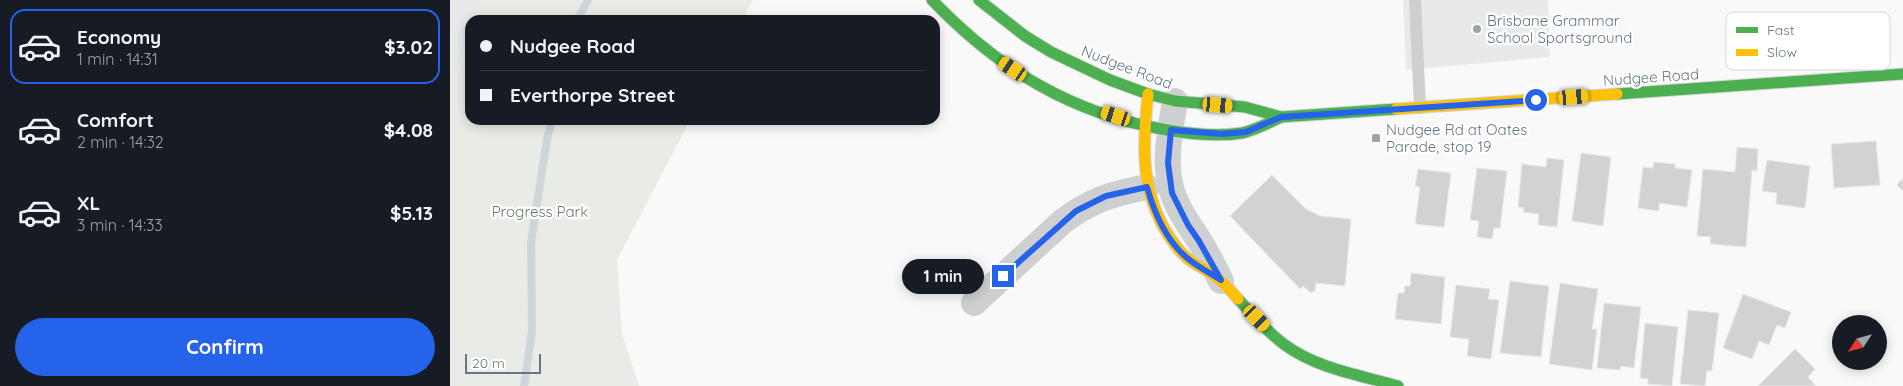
<!DOCTYPE html>
<html lang="en">
<head>
<meta charset="utf-8">
<style>
  body { margin:0; font-family:Quicksand,sans-serif; background:#20242c; color:#f1f3f6; height:100vh; display:flex; flex-direction:column; font-size:19px; white-space:nowrap }
  * { box-sizing:border-box; margin:0 }
  p { font-size:16px; color:#9ea1a6 }
  .icon { flex:none; width:28px; height:28px; fill:none; stroke:currentColor; stroke-width:2; stroke-linecap:round; stroke-linejoin:round }
  .map { position:relative; flex:1; overflow:hidden }
  .details { display:flex; flex-direction:column; background:#171b24; width:450px }
  .details>* { flex:none }
  .hud { position:absolute; left:15px; top:15px; width:475px; height:110px; border-radius:15px; box-shadow:0 2px 12px #0003; display:grid; align-content:center; height:110px; padding:0 15px; background:#171b24 }
  .needle { width:32px; rotate:234deg }
  .buttons { position:absolute; left:1382px; top:315px; display:grid; gap:10px }
  .buttons a { display:grid; place-items:center; width:55px; height:55px; border-radius:50%; background:#171b24; box-shadow:0 2px 12px #0003; font-size:25px }
  .scale { position:absolute; left:15px; bottom:12px; width:76px; box-sizing:border-box; padding-left:5px; border:2px solid #657683; border-top:0; font-size:14px; line-height:18px; white-space:nowrap; color:#657683; -webkit-text-stroke:4px #fff; paint-order:stroke }
  .end { position:absolute; width:22px; height:22px; margin:-11px; border:6px solid #2563eb; background:#fff; box-shadow:0 0 0 2px #fff }
  .from { border-radius:50% }
  .bubble { position:absolute; height:35px; border-radius:18px; background:#171b24; box-shadow:0 2px 12px #0003; font-size:16px; font-weight:700; line-height:35px; text-align:center }
  .car { position:absolute; width:15px; height:30px; margin:-15px -8px; border-radius:6px; box-shadow:0 0 4px 1px #0007; background:linear-gradient(#f5c518 24%,#345 0 40%,#f5c518 0 76%,#345 0 86%,#f5c518 0) }
  .hud b { display:flex; align-items:center; gap:18px; height:48px; font-size:19px }
  .hud b+b { border-top:1px solid #363941 }
  .hud i { width:12px; height:12px; background:#f1f3f6 }
  ul { padding:9px 0 0; list-style:none }
  li { display:flex; align-items:center; gap:15px; height:75px; margin:0 10px 8px; padding:0 5px; border:2px solid transparent; border-radius:15px }
  li div { flex:1 }
  li b { display:block; font-size:19px }
  li em { font-style:normal; font-weight:700 }
  li.selected { border-color:#2563eb }
  li>.icon { width:45px; height:45px; stroke-width:1.5 }
  .cta { display:flex; gap:10px; margin-top:auto; padding:10px 15px }
  .cta a { flex:1; height:58px; border-radius:30px; background:#2563eb; color:#fff; font-size:20px; font-weight:700; line-height:58px; text-align:center }
  main { display:flex; flex:1; min-height:0 }
  .map>svg:first-child { display:block }
</style>
</head>
<body>
<main>
<section class="details">
<ul>
<li class="selected"><svg class="icon" aria-label="car" viewBox="0 0 24 24"><path d="M5 17H2v-5l4-1 3-4h7l3 4 3 1v5h-3M9 17h6M6 11h13"/><circle cx="7" cy="17" r="2"/><circle cx="17" cy="17" r="2"/></svg><div><b>Economy</b><p>1 min · 14:31</p></div><em>$3.02</em></li>
<li><svg class="icon" aria-label="car" viewBox="0 0 24 24"><path d="M5 17H2v-5l4-1 3-4h7l3 4 3 1v5h-3M9 17h6M6 11h13"/><circle cx="7" cy="17" r="2"/><circle cx="17" cy="17" r="2"/></svg><div><b>Comfort</b><p>2 min · 14:32</p></div><em>$4.08</em></li>
<li><svg class="icon" aria-label="car" viewBox="0 0 24 24"><path d="M5 17H2v-5l4-1 3-4h7l3 4 3 1v5h-3M9 17h6M6 11h13"/><circle cx="7" cy="17" r="2"/><circle cx="17" cy="17" r="2"/></svg><div><b>XL</b><p>3 min · 14:33</p></div><em>$5.13</em></li>
</ul>
<div class="cta"><a>Confirm</a></div>
</section>
<div class="map">
<svg width="1453" height="386" viewBox="0 0 1453 386">
  <rect width="100%" height="100%" fill="#f9f9f9"/>
  <g fill="#e8e9e9">
    <path d="M0 0H31L25 20H20V34L0 96Z"/>
    <path d="M953 0H1098L1100 57 956 70Z"/>
  </g>
  <g fill="#e8ebe6">
    <path d="M31 0H303L292 20H25Z"/>
    <path d="M20 34V120H240L167 260 172 334 189 386H0V96Z"/>
  </g>
  <g fill="none" stroke-linecap="round" stroke-linejoin="round">
    <g stroke="#ced6d9" stroke-width="8">
      <path d="M127 20 138 0"/>
      <path d="M74 386 82 331 81 243 97 139 102 120"/>
    </g>
  </g>
  <g fill="#d0d2d3" stroke="#e8e8e8">
    <path d="M1426 141 1430 185 1384 188 1381 144Z"/>
    <path d="M1287 147 1308 149 1307 171 1302 170 1296 247 1260 244 1261 237 1247 236 1253 169 1285 172Z"/>
    <path d="M1131 153 1161 157 1153 226 1122 221Z"/>
    <path d="M1097 158 1114 160 1107 227 1088 225 1089 214 1073 212 1074 208 1068 207 1072 164 1096 167Z"/>
    <path d="M1317 160 1360 166 1355 208 1326 204 1327 193 1312 191Z"/>
    <path d="M1204 162 1225 164V168L1242 170 1237 207 1209 203V211L1188 208 1193 167 1203 168Z"/>
    <path d="M1027 168 1057 171 1050 228H1044L1042 239 1027 237 1029 221 1020 220Z"/>
    <path d="M968 169 1001 173 994 227 965 224 970 187 965 186Z"/>
    <path d="M822 175 856 209 870 216 901 219 895 286 866 283 865 291 861 293 853 286 850 289 780 216Z"/>
    <path d="M1453 178V191L1447 185Z"/>
    <path d="M961 273 995 277 991 324 945 319 948 293H954L955 286H960Z"/>
    <path d="M1060 281 1099 286 1091 357 1050 353Z"/>
    <path d="M1110 283 1148 289 1142 329H1147L1142 370 1099 364Z"/>
    <path d="M1006 285 1040 289 1038 299 1049 300 1041 359 1017 356 1019 339 1000 337Z"/>
    <path d="M1293 294 1341 312 1335 328 1327 325 1319 345 1309 341 1302 359 1273 348Z"/>
    <path d="M1154 303 1191 307 1184 368 1171 366 1170 370 1147 368Z"/>
    <path d="M1238 310 1269 313 1262 371H1257L1255 386 1230 384Z"/>
    <path d="M1195 323 1228 327 1222 386 1198 384V379L1190 378Z"/>
    <path d="M1345 349 1365 369 1358 377 1366 386H1308Z"/>
  </g>
  <g fill="none" stroke-linecap="round" stroke-linejoin="round">
    <defs>
      <g id="fast">
        <path d="M482 0C548 69 622 114 717 130 741 134 768 137 792 133 806 130 819 123 831 117"/>
        <path d="M529 0 575 36 601 52 660 80 698 94 725 101 795 107 831 117 946 109"/>
        <path d="M1167 94 1453 74"/>
        <path d="M788 299C803 315 817 332 835 345 868 369 910 375 948 386"/>
      </g>
      <g id="slow">
        <path d="M698 94C693 141 690 185 714 228 720 238 726 248 735 256 743 264 754 268 763 275 773 281 780 290 788 299"/>
        <path d="M946 109 1167 94"/>
      </g>
    </defs>
    <use href="#fast" stroke="#d5d6d7" stroke-width="13"/>
    <use href="#slow" stroke="#d5d6d7" stroke-width="13"/>
    <path stroke="#cecfd0" stroke-width="12" d="M965 0 970 108"/>
    <g stroke="#cecfd0" stroke-width="26">
      <path d="M725 101C721 126 715 153 719 178 722 201 736 221 749 240 757 253 764 267 771 281"/>
      <path d="M524 303 612 222C641 200 661 194 697 187"/>
    </g>
    <use href="#fast" stroke="#4caf50" stroke-width="11"/>
    <use href="#slow" stroke="#ffc107" stroke-width="11"/>
  </g>
  <g fill="none" stroke-linecap="round" stroke-linejoin="round">
    <path stroke="#2563eb" stroke-width="6" d="M553 276 626 211 656 196 697 187C704 212 715 239 736 257 746 266 760 273 771 280L749 241 738 225 722 193 718 163 721 130 772 134 796 132 831 117 1086 100"/>
  </g>
  <g fill="#99a4ac" stroke="#fff" stroke-width="2">
    <circle cx="1027" cy="29" r="5"/>
    <rect x="921" y="133" width="10" height="10" rx="2.5"/>
  </g>
  <g text-anchor="middle" dominant-baseline="central" stroke-width="5" stroke-linejoin="round" paint-order="stroke">
    <g font-size="15" fill="#657683" stroke="#fff" text-anchor="start">
      <text x="1037" y="20">Brisbane Grammar<tspan x="1037" dy="17">School Sportsground</tspan></text>
      <text x="936" y="129">Nudgee Rd at Oates<tspan x="936" dy="17">Parade, stop 19</tspan></text>
    </g>
    <g font-size="15" fill="#657683" stroke="#fff">
      <text transform="translate(677 67) rotate(21)">Nudgee Road</text>
      <text transform="translate(1201 77) rotate(-4)">Nudgee Road</text>
    </g>
    <g font-size="15" fill="#687a64" stroke="#fff">
      <text x="90" y="211">Progress Park</text>
    </g>
  </g>
  <rect x="1276" y="12" width="164" height="58" rx="8" fill="#fff" stroke="#d1d6da" stroke-width="1"/>
  <rect x="1286" y="27" width="22" height="6" fill="#4caf50"/>
  <rect x="1286" y="49" width="22" height="7" fill="#ffc107"/>
  <g font-size="14" fill="#657683">
    <text x="1317" y="35">Fast</text>
    <text x="1317" y="57">Slow</text>
  </g>
</svg>
<div class="buttons">
<a><svg class="needle" viewBox="-14 -14 28 28"><path d="M0-13l5 13h-10z" fill="#e53935"/><path d="M0 13l5-13h-10z" fill="#9ea1a6"/></svg></a>
</div>
<div class="scale">20 m</div>
<i class="end from" style="left:1086px;top:100px"></i>
<i class="end" style="left:553px;top:276px"></i>
<div class="bubble" style="left:452px;top:259px;width:82px">1 min</div>
<i class="car" style="left:563px;top:69px;rotate:304deg"></i>
<i class="car" style="left:1124px;top:97px;rotate:86deg"></i>
<i class="car" style="left:768px;top:105px;rotate:94deg"></i>
<i class="car" style="left:666px;top:116px;rotate:288deg"></i>
<i class="car" style="left:807px;top:318px;rotate:136deg"></i>
<div class="hud">
<b><i class="from"></i>Nudgee Road</b>
<b><i></i>Everthorpe Street</b>
</div>
</div>
</main>
</body>
</html>
